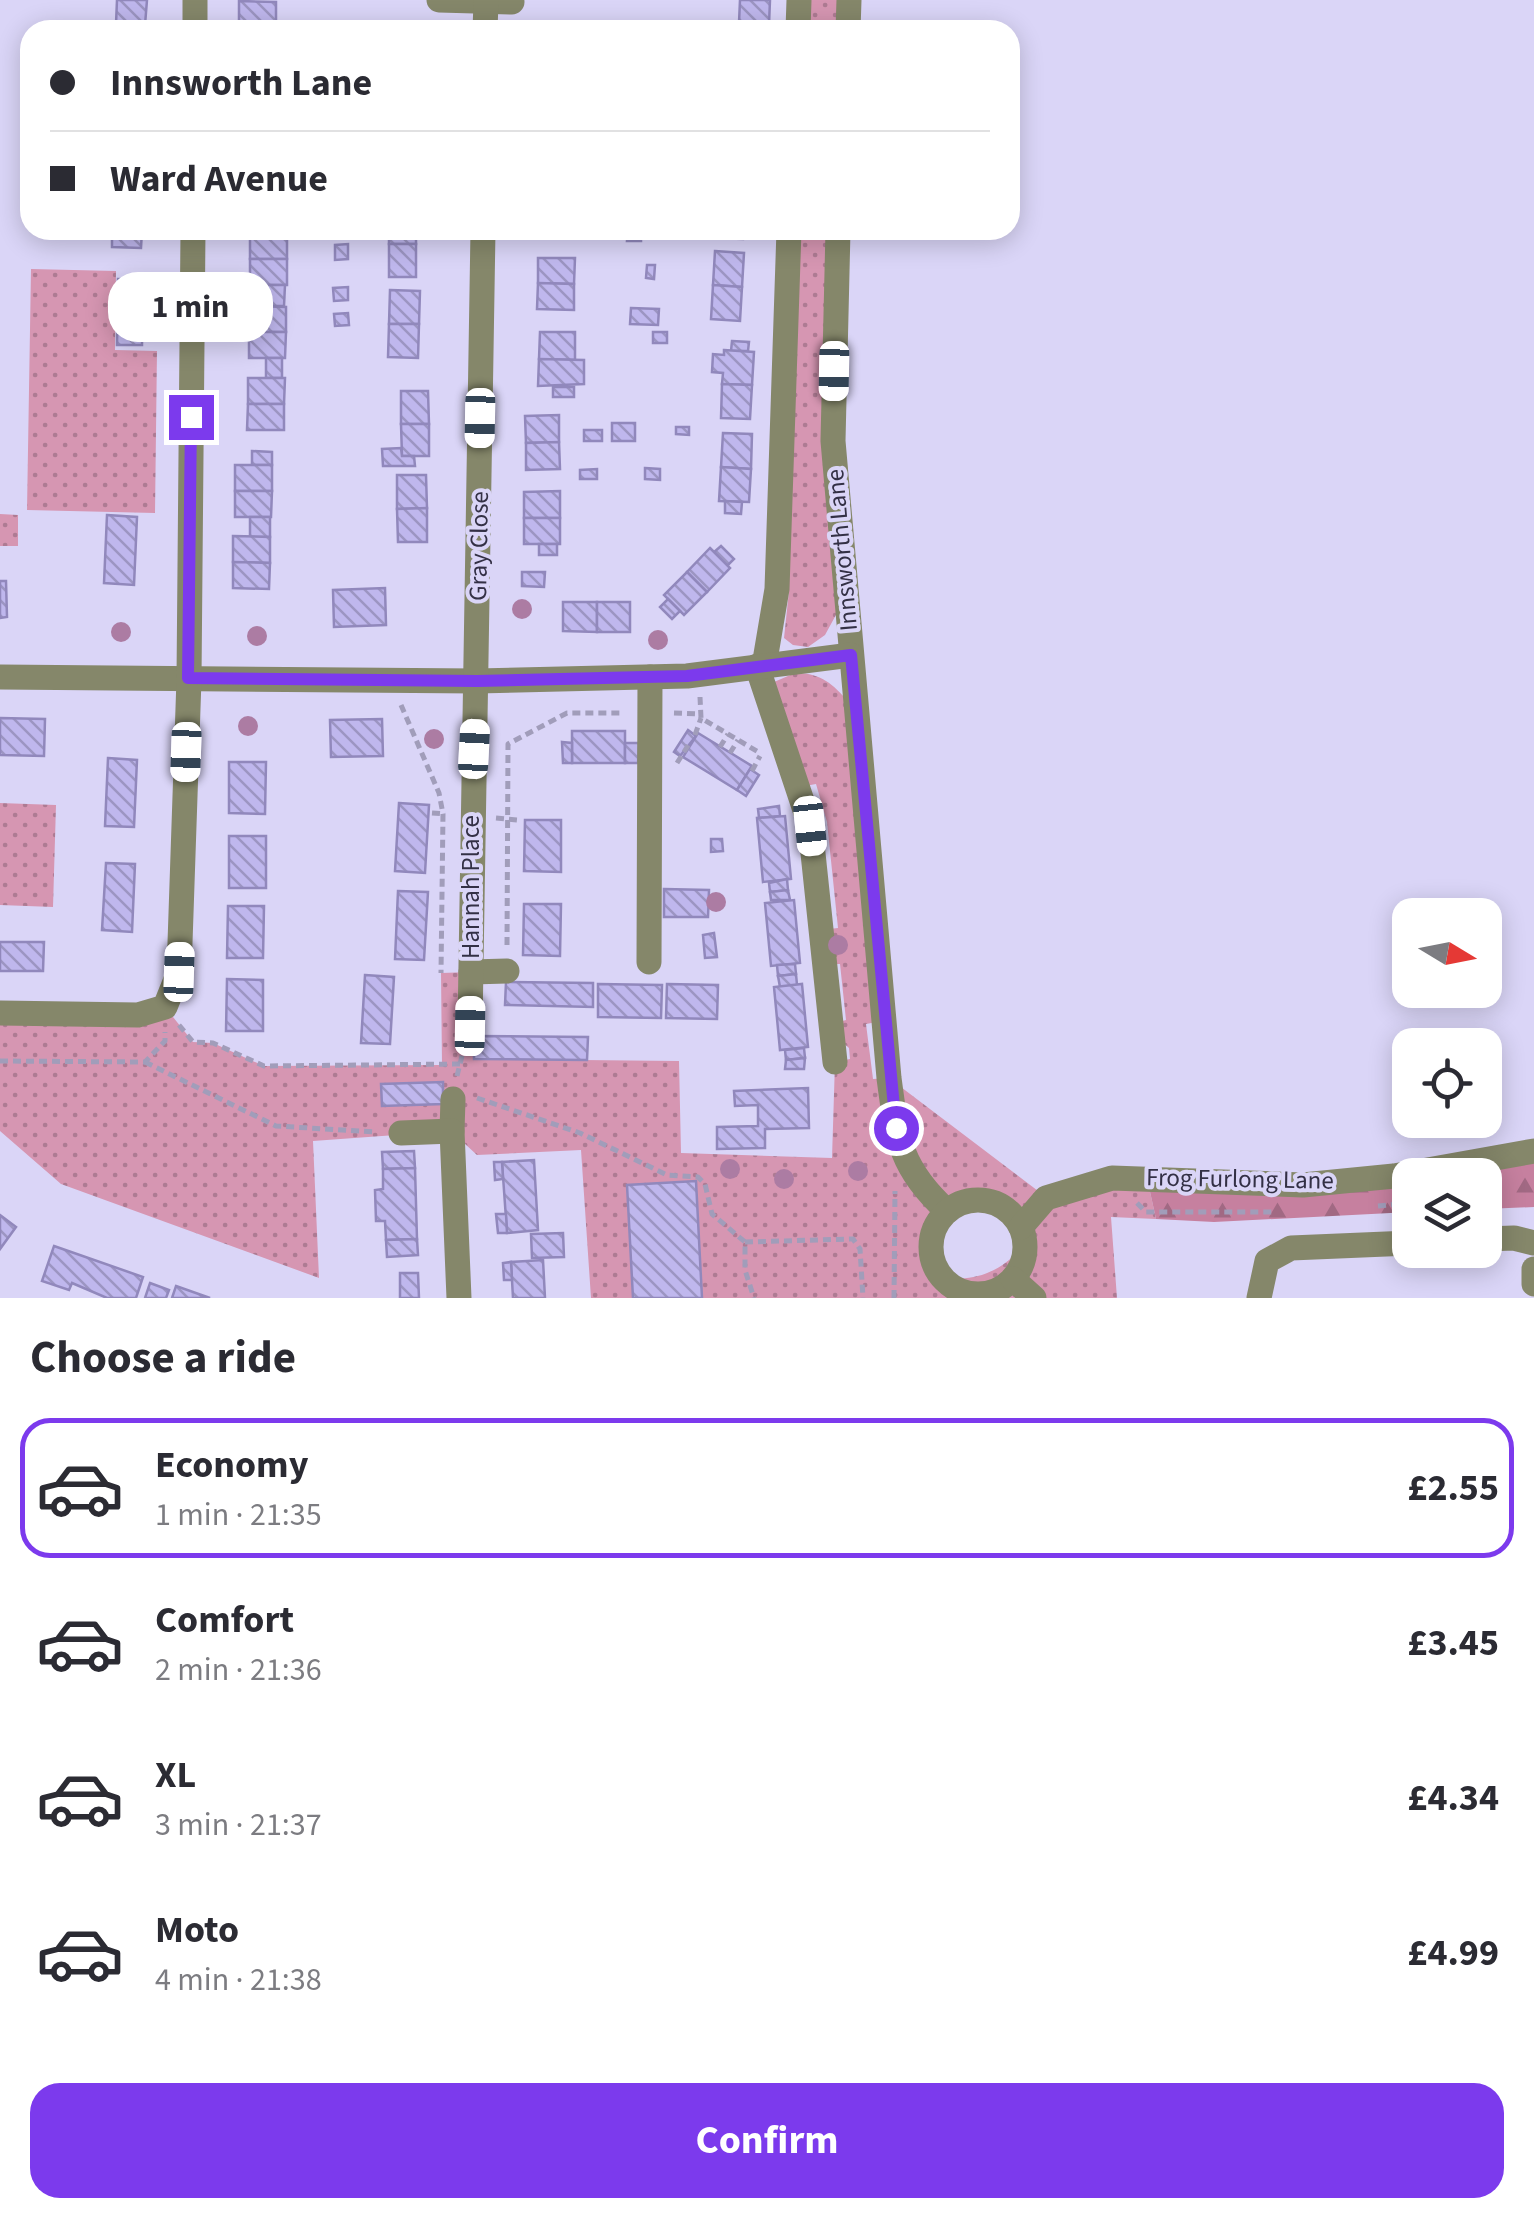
<!DOCTYPE html>
<html lang="en">
<head>
<meta charset="utf-8">
<style>
  body { margin:0; font-family:"Source Sans 3",sans-serif; background:#f7f7f7; color:#2b2b33; height:100vh; display:flex; flex-direction:column; font-size:38px; white-space:nowrap }
  * { box-sizing:border-box; margin:0 }
  p { font-size:32px; color:#7c7c81 }
  .icon { flex:none; width:55px; height:55px; fill:none; stroke:currentColor; stroke-width:2; stroke-linecap:round; stroke-linejoin:round }
  .map { position:relative; height:1298px; overflow:hidden }
  .side { display:flex; flex-direction:column; background:#fff; flex:1 }
  .side>* { flex:none }
  .hud { position:absolute; left:20px; top:20px; width:1000px; height:220px; border-radius:30px; box-shadow:0 5px 25px #0003; display:grid; align-content:center; height:220px; padding:0 30px; background:#fff }
  .needle { width:65px; rotate:100deg }
  .buttons { position:absolute; left:1392px; top:898px; display:grid; gap:20px }
  .buttons a { display:grid; place-items:center; width:110px; height:110px; border-radius:20px; background:#fff; box-shadow:0 5px 25px #0003; font-size:50px }
  .end { position:absolute; width:45px; height:45px; margin:-22px; border:12px solid #7c3aed; background:#fff; box-shadow:0 0 0 5px #fff }
  .from { border-radius:50% }
  .bubble { position:absolute; height:70px; border-radius:30px; background:#fff; box-shadow:0 5px 25px #0003; font-size:32px; font-weight:700; line-height:70px; text-align:center }
  .car { position:absolute; width:30px; height:60px; margin:-30px -15px; border-radius:12px; box-shadow:0 0 8px 2px #0007; background:linear-gradient(#fff 24%,#345 0 40%,#fff 0 76%,#345 0 86%,#fff 0) }
  .hud b { display:flex; align-items:center; gap:35px; height:95px; font-size:38px }
  .hud b+b { border-top:2px solid #e1e1e2 }
  .hud i { width:25px; height:25px; background:#2b2b33 }
  ul { padding:0; list-style:none }
  li { display:flex; align-items:center; gap:30px; height:140px; margin:0 20px 15px; padding:0 10px; border:5px solid transparent; border-radius:30px }
  li div { flex:1 }
  li b { display:block; font-size:38px }
  li em { font-style:normal; font-weight:700 }
  li.active { border-color:#7c3aed }
  li>.icon { width:90px; height:90px; stroke-width:1.5 }
  h2 { padding:0 30px; font-size:45px; line-height:120px }
  .primary-button { display:flex; gap:20px; margin-top:auto; padding:20px 30px }
  .primary-button a { flex:1; height:115px; border-radius:30px; background:#7c3aed; color:#fff; font-size:40px; font-weight:700; line-height:115px; text-align:center }
  .map>svg:first-child { display:block }
</style>
</head>
<body>
<div class="map">
<svg width="1534" height="1298" viewBox="0 0 1534 1298">
  <defs>
    <pattern id="grass-dots" width="8" height="8" patternUnits="userSpaceOnUse" patternTransform="scale(2.5)"><rect width="8" height="8" fill="#d696b2"/><path d="M2 2h.1M6 6h.1" fill="none" stroke="#ae7b93" stroke-width="1.8" stroke-linecap="round"/></pattern>
    <pattern id="forest-firs" width="22" height="20" patternUnits="userSpaceOnUse" patternTransform="scale(2.5)"><rect width="22" height="20" fill="#c6809f"/><path d="M5 1l3.5 6h-7zM16 11l3.5 6h-7z" fill="#a16983"/></pattern>
    <pattern id="building-back-hatch" width="6" height="6" patternUnits="userSpaceOnUse" patternTransform="scale(2.5)"><rect width="6" height="6" fill="#bfb7ed"/><path d="M-1 5l2 2M0 0l6 6M5-1l2 2" fill="none" stroke="#9c95c2"/></pattern>
  </defs>
  <rect width="100%" height="100%" fill="#dad5f7"/>
  <g fill="url(#grass-dots)" fill-rule="evenodd">
    <path d="M799 0H839L837 30H798Z"/>
    <path d="M789 230H828L837 613 825 635 808 647 793 645 784 638 789 591Z"/>
    <path d="M31 269 116 271 115 350 157 351 155 513 27 510Z"/>
    <path d="M0 514 18 515V546H0Z"/>
    <path d="M795 673C818 673 830 681 846 699L877 1022 866 1024 873 1079 889 1078 1046 1197 1147 1178 1156 1219 1111 1217 1117 1298H591L581 1150 477 1155 451 1131 313 1141 319 1278 61 1184 0 1131V1013L165 1007 193 1042 213 1043 264 1066 442 1065 441 973 471 972 474 1059 679 1061 681 1153 832 1158 835 1062 850 1059 849 1048 841 1041 839 1022 846 1020 840 964H833L829 929 838 928 827 822 816 784 805 786 774 682ZM977 1199C1080 1216 993 1298 939 1274 915 1241 944 1206 977 1199Z"/>
    <path d="M0 803 56 805 53 907 0 905Z"/>
  </g>
  <path fill="url(#forest-firs)" d="M1534 1151V1207L1485 1209V1175H1410V1212L1214 1222 1156 1219 1147 1178 1227 1184Z"/>
  <g fill="url(#building-back-hatch)" stroke="#9188bc" stroke-width="2.5">
    <path d="M117 0H147L145 25 116 24Z"/>
    <path d="M740 0H770L769 25 739 23Z"/>
    <path d="M239 1 276 2V28L239 27Z"/>
    <path d="M405 22 435 23V30H405Z"/>
    <path d="M739 23 769 25V30H739Z"/>
    <path d="M116 24 145 25V30H116Z"/>
    <path d="M529 26 566 27V30H529Z"/>
    <path d="M239 27 276 28 275 30H239Z"/>
    <path d="M112 230H142L141 248 112 247Z"/>
    <rect x="389" y="230" width="27" height="14"/>
    <path d="M540 230H576L575 238 540 237Z"/>
    <path d="M628 230H641V241H627Z"/>
    <path d="M714 230H744L743 239 714 238Z"/>
    <rect x="250" y="233" width="37" height="26"/>
    <path d="M348 244V259L335 260V245Z"/>
    <rect x="389" y="244" width="27" height="33"/>
    <path d="M715 251 744 253 742 287 713 285Z"/>
    <path d="M538 258H575L574 284 538 283Z"/>
    <rect x="250" y="259" width="37" height="26"/>
    <path d="M647 265H655L654 279 646 278Z"/>
    <path d="M118 279 143 280 142 345H117Z"/>
    <path d="M538 283 574 284V310L537 309Z"/>
    <path d="M266 285H285L284 306H266Z"/>
    <path d="M713 285 742 287 740 321 711 319Z"/>
    <path d="M348 287V300L334 301 333 288Z"/>
    <path d="M390 290 420 291 419 324H389Z"/>
    <path d="M250 306 286 307V332H249Z"/>
    <path d="M631 308 659 309 658 325 630 324Z"/>
    <path d="M348 313 349 325 335 326 334 314Z"/>
    <path d="M389 324H419L418 358 388 357Z"/>
    <path d="M249 332H286L285 358H249Z"/>
    <path d="M540 332H575V360L539 359Z"/>
    <rect x="653" y="332" width="14" height="11"/>
    <path d="M732 341 749 342 748 351H731Z"/>
    <path d="M724 350 754 352 752 385 722 384 723 373 712 372 713 354 724 355Z"/>
    <rect x="266" y="358" width="16" height="20"/>
    <path d="M539 359 584 360V384L538 386Z"/>
    <path d="M248 378H285L284 404H248Z"/>
    <path d="M722 384 752 385 750 419 721 418Z"/>
    <rect x="553" y="387" width="21" height="10"/>
    <path d="M401 391H428L429 424H401Z"/>
    <path d="M248 404H284V430H247Z"/>
    <path d="M559 415V442L526 443 525 416Z"/>
    <rect x="612" y="423" width="23" height="18"/>
    <path d="M401 424H429V456H402Z"/>
    <path d="M676 427H689V435L676 434Z"/>
    <rect x="584" y="430" width="18" height="11"/>
    <path d="M723 433 752 434 751 469 721 467Z"/>
    <path d="M559 442 560 469 526 470V443Z"/>
    <path d="M401 448 402 456H414L415 466H383L382 449Z"/>
    <path d="M252 451 272 452V465H252Z"/>
    <rect x="235" y="465" width="37" height="26"/>
    <path d="M721 467 751 469 749 502 719 501Z"/>
    <path d="M645 468 660 469V480L645 479Z"/>
    <path d="M597 469V479H580V470Z"/>
    <path d="M397 475H426L427 508 397 509Z"/>
    <path d="M235 491H272L271 517H235Z"/>
    <path d="M560 491V518H524V492Z"/>
    <path d="M725 501 742 502 741 514 725 513Z"/>
    <path d="M427 508V542H398L397 509Z"/>
    <path d="M107 515 137 517 134 585 104 583Z"/>
    <rect x="250" y="517" width="20" height="20"/>
    <rect x="524" y="518" width="36" height="26"/>
    <path d="M233 536 270 537V563L233 562Z"/>
    <rect x="539" y="544" width="18" height="11"/>
    <path d="M721 546 734 559 727 566 714 552Z"/>
    <path d="M710 548 730 568 707 592 687 572Z"/>
    <path d="M233 562 270 563 269 589 233 588Z"/>
    <path d="M522 572H545L544 587 522 586Z"/>
    <path d="M687 572 707 592 684 615 664 595Z"/>
    <path d="M0 581H6L7 617 0 618Z"/>
    <path d="M385 588 386 625 334 627 333 590Z"/>
    <path d="M668 599 680 611 672 619 660 607Z"/>
    <path d="M563 602H597V632L563 631Z"/>
    <rect x="597" y="602" width="33" height="30"/>
    <path d="M0 718 45 719 44 756 0 755Z"/>
    <path d="M382 719 383 756 331 757 330 720Z"/>
    <path d="M688 730 696 736 680 756 674 752Z"/>
    <rect x="572" y="731" width="53" height="32"/>
    <path d="M698 733 752 766 737 790 683 757Z"/>
    <path d="M562 742 572 743V763H563Z"/>
    <path d="M625 743H639L638 763H625Z"/>
    <path d="M108 758 137 760 134 827 105 826Z"/>
    <path d="M229 762H266L265 814 229 813Z"/>
    <path d="M750 769 759 775 746 796 737 790Z"/>
    <path d="M399 803 429 805 425 873 395 871Z"/>
    <path d="M779 806 780 816 759 818 758 809Z"/>
    <path d="M785 816 791 879 763 882 757 818Z"/>
    <path d="M525 820H561V872L524 871Z"/>
    <rect x="229" y="836" width="37" height="52"/>
    <path d="M711 839H722L723 851 711 852Z"/>
    <path d="M106 863 135 864 132 932 102 930Z"/>
    <path d="M787 879 788 890 770 892 769 883Z"/>
    <path d="M664 889 709 890 708 917H664Z"/>
    <path d="M788 890 790 900H771L770 892Z"/>
    <path d="M398 891 428 892 424 960 395 959Z"/>
    <path d="M794 900 800 963 771 966 765 903Z"/>
    <path d="M524 904H561L560 956 523 955Z"/>
    <path d="M228 906H264L263 958H227Z"/>
    <path d="M714 933 717 957 705 958 703 935Z"/>
    <path d="M0 942H44L43 971H0Z"/>
    <path d="M795 964 796 974 778 976 777 965Z"/>
    <path d="M796 974 797 985 780 987 778 976Z"/>
    <path d="M365 975 394 977 390 1044 361 1043Z"/>
    <path d="M227 979 263 980V1031H226Z"/>
    <path d="M506 982 593 983V1007L505 1005Z"/>
    <path d="M598 984 662 985 661 1018 598 1017Z"/>
    <path d="M667 984 718 985 717 1019 666 1018Z"/>
    <path d="M802 984 808 1047 780 1050 774 987Z"/>
    <path d="M474 1036 588 1037 587 1060 474 1059Z"/>
    <path d="M804 1048 805 1058 786 1060 785 1050Z"/>
    <path d="M805 1058 804 1069H785L786 1060Z"/>
    <path d="M443 1082V1104L382 1106 381 1084Z"/>
    <path d="M808 1088 809 1128 765 1129V1148L717 1149V1127L758 1126V1105L735 1106 734 1091Z"/>
    <path d="M414 1151 415 1168 383 1169 382 1152Z"/>
    <path d="M534 1160 538 1230 507 1233 502 1162Z"/>
    <path d="M494 1162H502L503 1179 495 1180Z"/>
    <path d="M415 1168 417 1239 386 1240 385 1221H376L375 1190 383 1189V1169Z"/>
    <path d="M696 1181 702 1298H633L627 1185Z"/>
    <path d="M496 1214H506L507 1233H498Z"/>
    <path d="M0 1215 16 1227 0 1249Z"/>
    <path d="M563 1233 564 1257 532 1258 531 1234Z"/>
    <path d="M417 1239 418 1255 387 1257 386 1240Z"/>
    <path d="M54 1246 143 1277 136 1298H107L72 1283 69 1290 42 1281Z"/>
    <path d="M543 1260 545 1298H513L511 1262Z"/>
    <path d="M511 1262 512 1280H504L503 1263Z"/>
    <path d="M400 1273H418L419 1298H400Z"/>
    <path d="M150 1283 169 1290 166 1298H145Z"/>
    <path d="M176 1286 210 1298H172Z"/>
  </g>
  <g fill="none" stroke-linecap="round" stroke-linejoin="round">
    <g stroke="#a19dba" stroke-width="5" stroke-dasharray="8 5" stroke-linecap="butt">
      <path d="M700 697 701 718 760 753"/>
      <path d="M401 705 439 793 443 814 441 973"/>
      <path d="M674 713 701 714"/>
      <path d="M695 735 701 718"/>
      <path d="M720 747 728 734"/>
      <path d="M730 753 738 740"/>
      <path d="M677 763 689 744"/>
      <path d="M752 771 760 756"/>
      <path d="M432 813 445 814"/>
      <path d="M496 818 518 820"/>
      <path d="M507 945 508 744 567 713H623"/>
      <path d="M179 1025 193 1042 213 1043 264 1066 460 1064"/>
      <path d="M0 1061 145 1062 165 1041V1032"/>
      <path d="M145 1062 276 1126 376 1132"/>
      <path d="M457 1076 464 1048"/>
      <path d="M477 1098 580 1133 667 1175 698 1177 705 1184 712 1214 745 1242V1270L754 1298"/>
      <path d="M1137 1203 1146 1212H1272"/>
      <path d="M1378 1206 1410 1203"/>
      <path d="M745 1242 853 1239 860 1249 863 1298"/>
      <path d="M894 1298 895 1191"/>
    </g>
    <g stroke="#85876a" stroke-width="25">
      <path d="M439 0 512 2"/>
      <path d="M195 30V0"/>
      <path d="M485 30 486 2"/>
      <path d="M798 30 799 0"/>
      <path d="M848 30 849 0"/>
      <path d="M838 230 833 441 889 1078C897 1139 900 1168 947 1211"/>
      <path d="M757 666 810 825 835 1062"/>
      <path d="M764 666 777 589 789 230"/>
      <path d="M0 677 477 681 687 676 851 655"/>
      <path d="M649 962 650 677"/>
      <path d="M471 972 507 971"/>
      <path d="M0 1013 138 1015 165 1007 179 972 189 679 193 230"/>
      <path d="M470 1026 483 230"/>
      <path d="M452 1131 453 1099"/>
      <path d="M401 1133 452 1131 459 1298"/>
      <circle cx="978" cy="1247" r="47"/>
      <path d="M1021 1227 1046 1198 1112 1178 1303 1185 1394 1176 1534 1151"/>
      <path d="M1485 1239 1514 1238 1534 1243"/>
      <path d="M1534 1269V1284"/>
      <path d="M1013 1279 1034 1298"/>
      <path d="M1259 1298 1267 1261 1291 1248 1410 1243"/>
    </g>
  </g>
  <g fill="#ac7ca3">
    <circle cx="522" cy="609" r="10"/>
    <circle cx="121" cy="632" r="10"/>
    <circle cx="257" cy="636" r="10"/>
    <circle cx="658" cy="640" r="10"/>
    <circle cx="248" cy="726" r="10"/>
    <circle cx="434" cy="739" r="10"/>
    <circle cx="716" cy="902" r="10"/>
    <circle cx="838" cy="945" r="10"/>
    <circle cx="730" cy="1169" r="10"/>
    <circle cx="858" cy="1171" r="10"/>
    <circle cx="784" cy="1179" r="10"/>
  </g>
  <g fill="none" stroke-linecap="round" stroke-linejoin="round">
    <path stroke="#7c3aed" stroke-width="12" d="M191 417 188 678 477 681 687 676 851 655 896 1128"/>
  </g>
  <g text-anchor="middle" dominant-baseline="central" stroke-width="8" stroke-linejoin="round" paint-order="stroke">
    <g font-size="25" fill="#333045" stroke="#dad5f7">
      <text transform="translate(479 546) rotate(-89)">Gray Close</text>
      <text transform="translate(842 550) rotate(-95)">Innsworth Lane</text>
      <text transform="translate(471 887) rotate(-90)">Hannah Place</text>
      <text transform="translate(1240 1179) rotate(1)">Frog Furlong Lane</text>
    </g>
  </g>
</svg>
<div class="buttons">
<a><svg class="needle" viewBox="-14 -14 28 28"><path d="M0-13l5 13h-10z" fill="#e53935"/><path d="M0 13l5-13h-10z" fill="#7c7c81"/></svg></a>
<a><svg class="icon" aria-label="locate" viewBox="0 0 24 24"><circle cx="12" cy="12" r="6"/><path d="M12 2v4M12 18v4M2 12h4M18 12h4"/></svg></a>
<a><svg class="icon" aria-label="layers" viewBox="0 0 24 24"><path d="M12 4l9 5-9 5-9-5zM3 14l9 5 9-5"/></svg></a>
</div>
<i class="end from" style="left:896px;top:1128px"></i>
<i class="end" style="left:191px;top:417px"></i>
<div class="bubble" style="left:108px;top:272px;width:165px">1 min</div>
<i class="car" style="left:834px;top:371px;rotate:181deg"></i>
<i class="car" style="left:480px;top:418px;rotate:181deg"></i>
<i class="car" style="left:474px;top:749px;rotate:3deg"></i>
<i class="car" style="left:186px;top:752px;rotate:182deg"></i>
<i class="car" style="left:810px;top:826px;rotate:174deg"></i>
<i class="car" style="left:179px;top:972px;rotate:2deg"></i>
<i class="car" style="left:470px;top:1026px;rotate:1deg"></i>
<div class="hud">
<b><i class="from"></i>Innsworth Lane</b>
<b><i></i>Ward Avenue</b>
</div>
</div>
<section class="side">
<h2>Choose a ride</h2>
<ul>
<li class="active"><svg class="icon" aria-label="car" viewBox="0 0 24 24"><path d="M5 17H2v-5l4-1 3-4h7l3 4 3 1v5h-3M9 17h6M6 11h13"/><circle cx="7" cy="17" r="2"/><circle cx="17" cy="17" r="2"/></svg><div><b>Economy</b><p>1 min · 21:35</p></div><em>£2.55</em></li>
<li><svg class="icon" aria-label="car" viewBox="0 0 24 24"><path d="M5 17H2v-5l4-1 3-4h7l3 4 3 1v5h-3M9 17h6M6 11h13"/><circle cx="7" cy="17" r="2"/><circle cx="17" cy="17" r="2"/></svg><div><b>Comfort</b><p>2 min · 21:36</p></div><em>£3.45</em></li>
<li><svg class="icon" aria-label="car" viewBox="0 0 24 24"><path d="M5 17H2v-5l4-1 3-4h7l3 4 3 1v5h-3M9 17h6M6 11h13"/><circle cx="7" cy="17" r="2"/><circle cx="17" cy="17" r="2"/></svg><div><b>XL</b><p>3 min · 21:37</p></div><em>£4.34</em></li>
<li><svg class="icon" aria-label="car" viewBox="0 0 24 24"><path d="M5 17H2v-5l4-1 3-4h7l3 4 3 1v5h-3M9 17h6M6 11h13"/><circle cx="7" cy="17" r="2"/><circle cx="17" cy="17" r="2"/></svg><div><b>Moto</b><p>4 min · 21:38</p></div><em>£4.99</em></li>
</ul>
<div class="primary-button"><a>Confirm</a></div>
</section>
</body>
</html>
